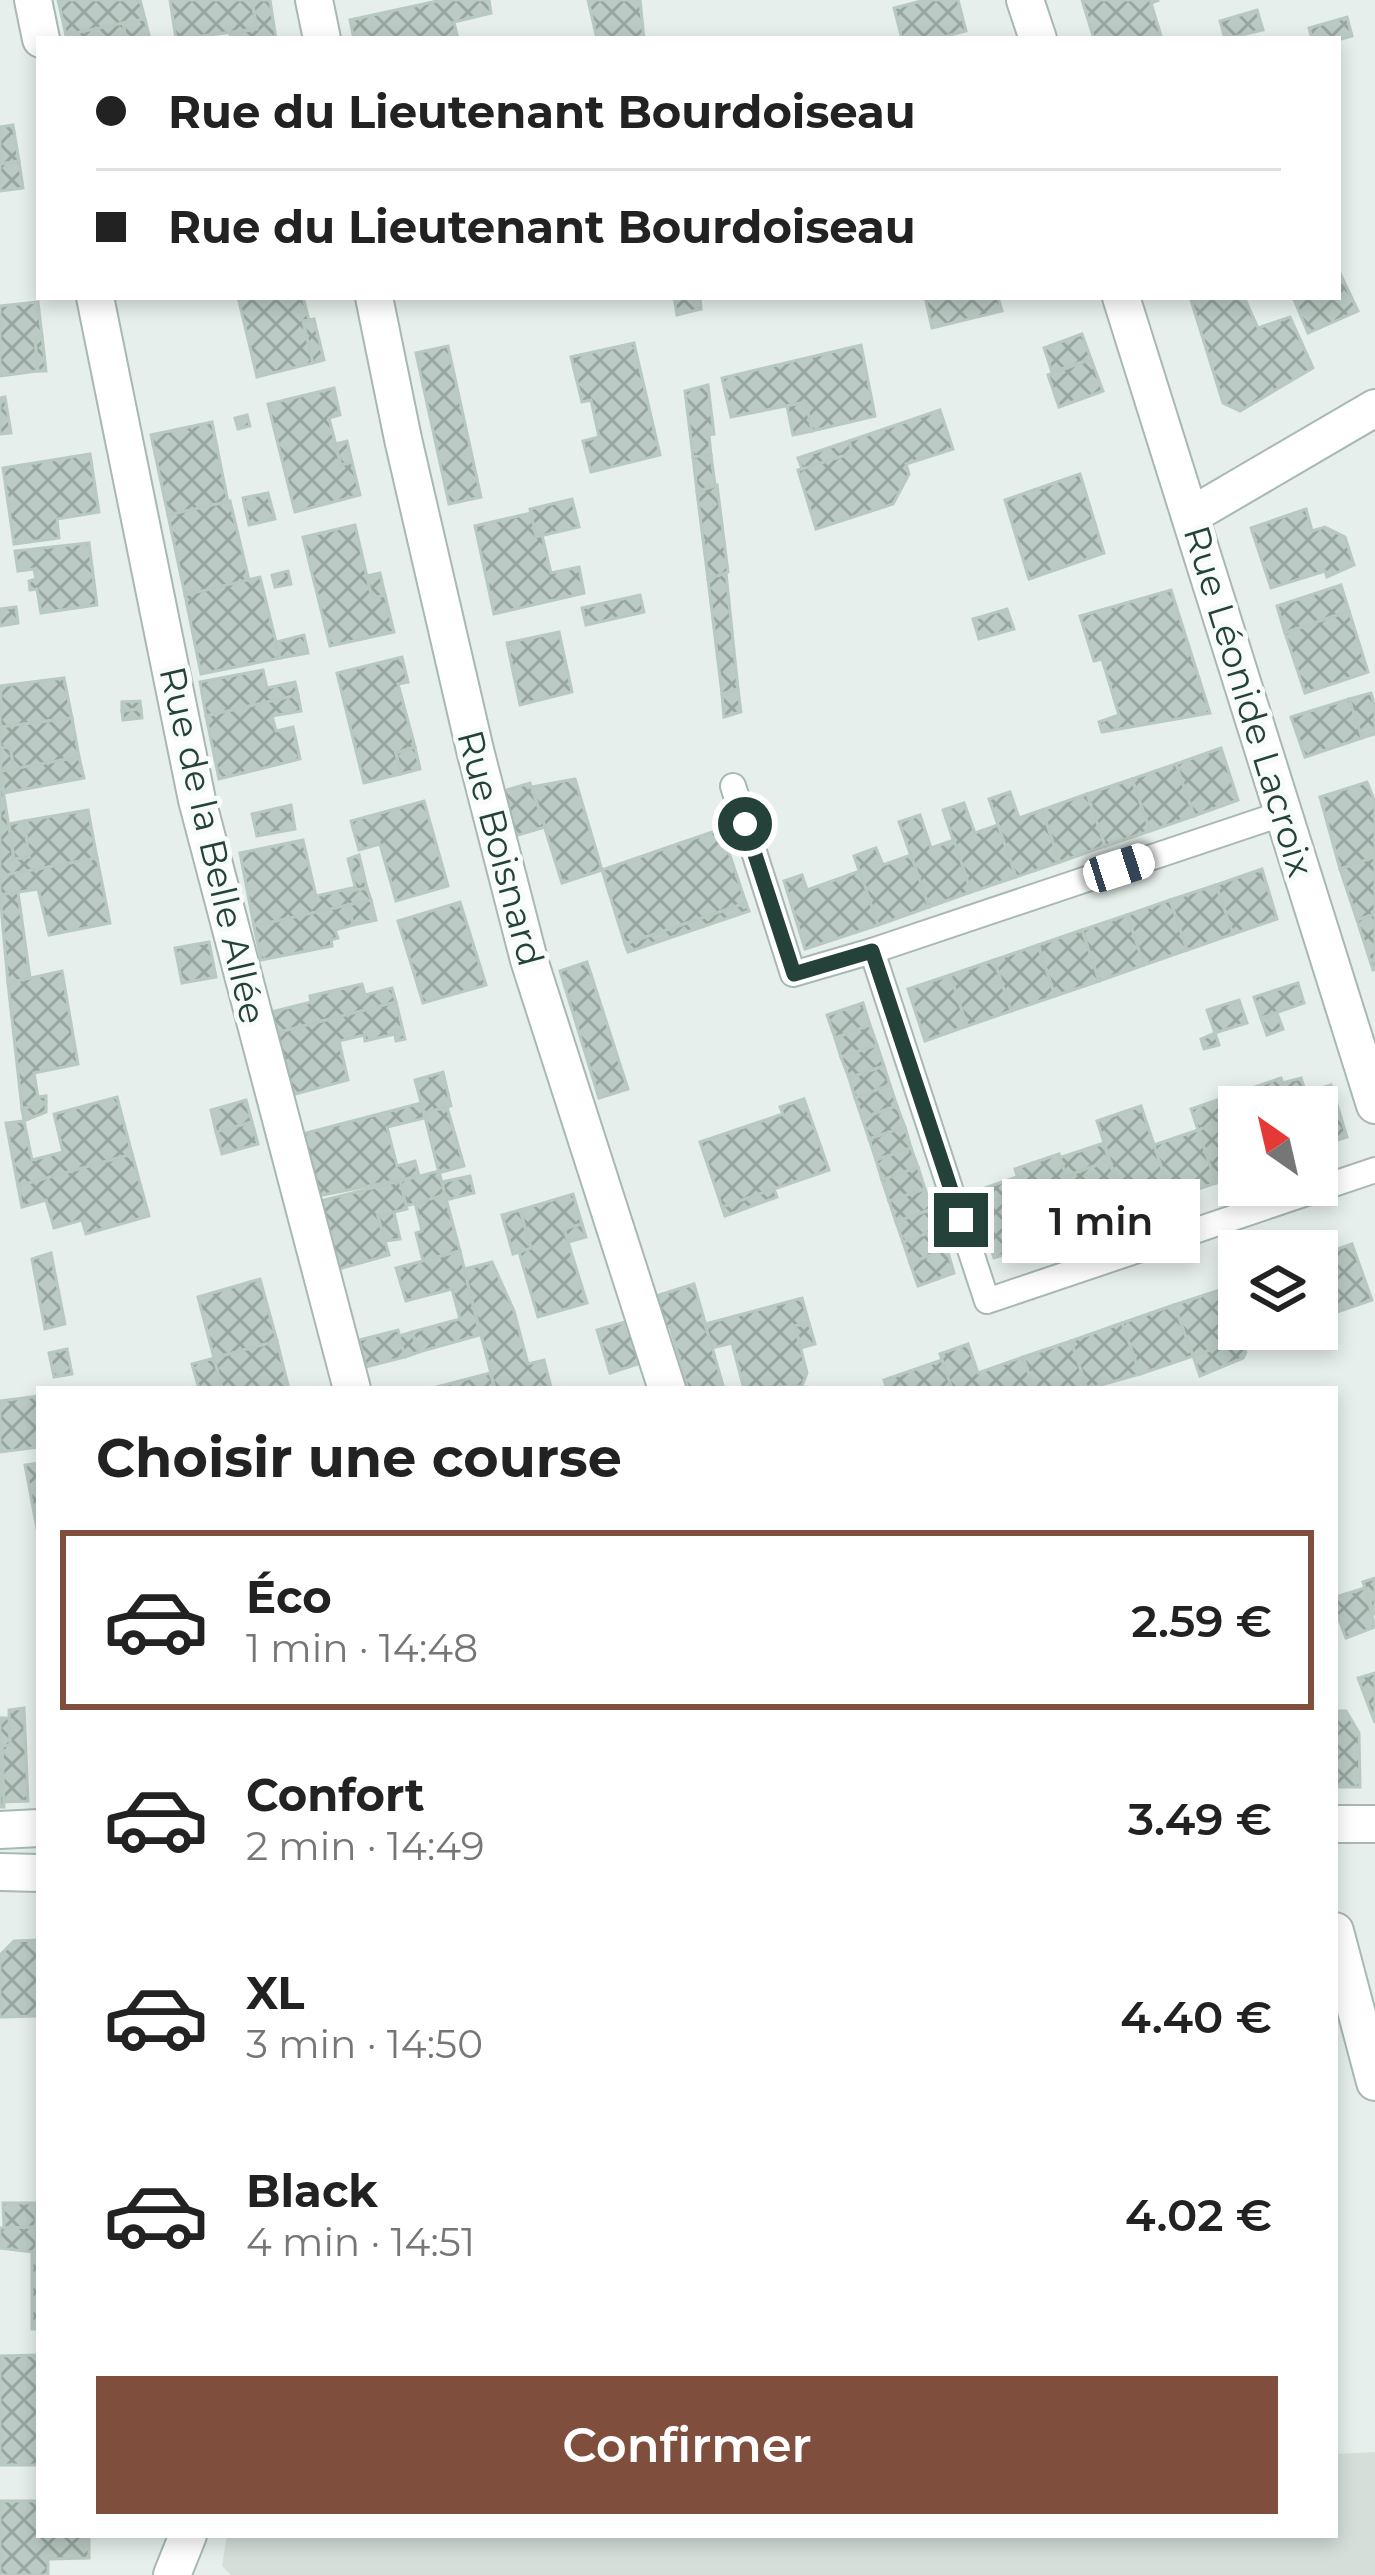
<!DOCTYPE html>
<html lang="fr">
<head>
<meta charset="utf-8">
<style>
  body { margin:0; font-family:Montserrat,sans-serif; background:#f6f6f6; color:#222; height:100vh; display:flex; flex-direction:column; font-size:45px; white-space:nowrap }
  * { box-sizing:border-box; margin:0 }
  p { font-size:39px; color:#767676 }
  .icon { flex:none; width:66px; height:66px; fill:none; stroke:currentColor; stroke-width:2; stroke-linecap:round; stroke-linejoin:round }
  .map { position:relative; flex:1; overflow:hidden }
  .side { position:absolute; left:36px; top:1386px; width:1302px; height:1152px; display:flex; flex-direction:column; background:#fff; border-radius:0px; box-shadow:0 6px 18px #0003 }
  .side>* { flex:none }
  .guide { position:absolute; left:36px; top:36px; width:1305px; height:264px; border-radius:0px; box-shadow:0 6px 18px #0003; display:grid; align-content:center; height:264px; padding:0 60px; background:#fff }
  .needle { width:78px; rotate:326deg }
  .controls { position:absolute; left:1218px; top:1086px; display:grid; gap:24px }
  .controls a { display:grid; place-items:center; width:120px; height:120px; border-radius:0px; background:#fff; box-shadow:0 6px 18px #0003; font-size:60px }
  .end { position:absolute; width:54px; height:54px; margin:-27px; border:15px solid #24423a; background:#fff; box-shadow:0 0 0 6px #fff }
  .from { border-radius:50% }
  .bubble { position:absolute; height:84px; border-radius:0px; background:#fff; box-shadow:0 6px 18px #0003; font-size:39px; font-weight:600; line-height:84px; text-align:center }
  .car { position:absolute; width:36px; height:72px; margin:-36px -18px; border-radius:15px; box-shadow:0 0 9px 3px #0007; background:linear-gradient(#fff 24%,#345 0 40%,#fff 0 76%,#345 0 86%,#fff 0) }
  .guide b { display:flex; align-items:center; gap:42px; height:114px; font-size:45px }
  .guide b+b { border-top:3px solid #e0e0e0 }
  .guide i { width:30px; height:30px; background:#222 }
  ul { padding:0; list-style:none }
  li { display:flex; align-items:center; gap:36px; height:180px; margin:0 24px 18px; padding:0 36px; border:6px solid transparent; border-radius:0px }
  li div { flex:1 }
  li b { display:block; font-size:45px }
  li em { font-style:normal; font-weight:600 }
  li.current { border-color:#804e3d }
  li>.icon { width:108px; height:108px; stroke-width:1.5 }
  h2 { padding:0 60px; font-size:54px; line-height:144px }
  .button { display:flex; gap:24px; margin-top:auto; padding:24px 60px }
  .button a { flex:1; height:138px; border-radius:0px; background:#804e3d; color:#fff; font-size:48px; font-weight:600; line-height:138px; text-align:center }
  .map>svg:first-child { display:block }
</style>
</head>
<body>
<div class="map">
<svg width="1375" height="2575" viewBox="0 0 1375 2575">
  <defs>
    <pattern id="building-cross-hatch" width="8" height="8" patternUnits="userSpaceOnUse" patternTransform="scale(3)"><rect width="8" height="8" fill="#bbcac4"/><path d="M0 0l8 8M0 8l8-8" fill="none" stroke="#98a6a0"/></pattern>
  </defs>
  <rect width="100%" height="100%" fill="#e6efeb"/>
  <path fill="#d4dfda" d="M1375 2452V2575H231L222 2566 227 2535H1335V2454Z"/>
  <g fill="url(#building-cross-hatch)" stroke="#b8c9c2" stroke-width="3">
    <path d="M58 0H140L145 19 66 35Z"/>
    <path d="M170 0H252L257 29 176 39Z"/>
    <path d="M252 0H270L276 39H231L230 34 257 29Z"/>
    <path d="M442 0H489L491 13 454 22 458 39H354L350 20Z"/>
    <path d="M588 0H640L644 39H597Z"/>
    <path d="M925 0H958L966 31 935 39H902L894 8Z"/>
    <path d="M1082 0H1159L1151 3 1162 39H1094Z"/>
    <path d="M1257 10 1263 30 1225 39 1220 21Z"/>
    <path d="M1347 17 1352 36 1338 40 1312 39 1309 28Z"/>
    <path d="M145 19 150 39H126L123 23Z"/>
    <path d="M123 23 126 39H67L66 35Z"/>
    <path d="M13 125 19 161 0 164V127Z"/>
    <path d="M19 161 23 188 0 191V164Z"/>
    <path d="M1338 269 1358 311 1308 333 1293 297H1338Z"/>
    <path d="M238 297H303L309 320 303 321 313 363 257 377Z"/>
    <path d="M674 297H700L701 309 677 315Z"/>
    <path d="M925 297H998L1002 311 932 328Z"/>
    <path d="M1190 297H1244L1258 328 1290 317 1313 368 1240 411 1223 403Z"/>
    <path d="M38 302 42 336 35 338 38 371 0 376V306Z"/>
    <path d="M314 319 324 360 313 363 303 321Z"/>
    <path d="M1082 334 1091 359 1052 372 1044 348Z"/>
    <path d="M42 336 46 371H38L35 338Z"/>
    <path d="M634 343 660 455 591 472 583 441 599 437 591 400 582 402 571 357Z"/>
    <path d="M861 345 875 416 812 431 806 402 731 417 722 378Z"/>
    <path d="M448 346 481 497 449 504 416 353Z"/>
    <path d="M1091 359 1103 391 1059 407 1048 375Z"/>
    <path d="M708 385 714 434 709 435 711 455 693 457 685 391Z"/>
    <path d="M334 388 340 415 329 418 341 465 352 462 360 495 295 512 268 404Z"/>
    <path d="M5 397 11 433 0 434V398Z"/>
    <path d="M806 402 812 431 793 435 787 406Z"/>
    <path d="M940 410 953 449 906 464 909 474 893 504 816 529 798 470 852 453 849 441Z"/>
    <path d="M247 415 250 426 238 429 235 418Z"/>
    <path d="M212 422 228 502 168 515 151 435Z"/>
    <path d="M347 441 352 462 341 465 335 444Z"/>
    <path d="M849 441 852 453 802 469 798 458Z"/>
    <path d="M90 454 99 512 57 519 59 538 14 544 3 468Z"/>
    <path d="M711 455 715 485 697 492 693 457Z"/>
    <path d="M1080 474 1104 553 1029 579 1005 500Z"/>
    <path d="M717 485 728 572 708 579 697 492Z"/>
    <path d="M268 493 275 519 249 525 243 498Z"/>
    <path d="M572 499 579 527 536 537 530 509Z"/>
    <path d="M230 501 249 580 185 595 168 515Z"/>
    <path d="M1306 509 1312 531 1325 527 1345 537 1354 565 1327 577 1325 571 1271 588 1251 528Z"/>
    <path d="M531 513 536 537 542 535 551 573 579 567 584 593 494 614 475 526Z"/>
    <path d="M355 525 372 598 385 595 394 632 330 646 303 537Z"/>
    <path d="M89 543 97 605 41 613 37 589 30 590 29 581 36 579 34 569 18 571 15 551Z"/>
    <path d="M288 571 291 584 275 587 272 575Z"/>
    <path d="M380 573 385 595 372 598 367 576Z"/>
    <path d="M726 573 738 689 722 694 708 579Z"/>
    <path d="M260 577 280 658 201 674 185 595Z"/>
    <path d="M1341 585 1349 611 1285 633 1277 606Z"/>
    <path d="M1171 590 1210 713 1102 732 1099 722 1119 715 1102 659 1094 661 1080 616Z"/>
    <path d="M640 595 644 612 586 625 582 608Z"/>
    <path d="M16 607 18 623 0 626V609Z"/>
    <path d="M1007 609 1014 629 979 639 973 619Z"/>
    <path d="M1349 611 1368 672 1305 693 1285 633Z"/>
    <path d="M559 632 572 692 520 705 507 643Z"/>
    <path d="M304 635 308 653 280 658 276 642Z"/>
    <path d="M402 657 408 682 398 684 415 747 396 753 401 774 364 783 337 673Z"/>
    <path d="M263 670 267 688 295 682 298 695 206 716 200 682Z"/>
    <path d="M64 678 72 718 0 727 1 686Z"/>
    <path d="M738 689 741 712 724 717 722 694Z"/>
    <path d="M1371 693 1375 706V734L1362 738 1349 699Z"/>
    <path d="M298 695 301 711 272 716 276 731 293 727 300 759 219 779 206 716Z"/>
    <path d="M1349 699 1362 738 1305 757 1291 717Z"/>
    <path d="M140 701 141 709 122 711V702Z"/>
    <path d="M141 709 142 718 123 720 122 711Z"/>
    <path d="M72 718 79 757 14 770 10 747 0 748V727Z"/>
    <path d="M10 747 14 770 1 771 0 748Z"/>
    <path d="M415 747 420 769 401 774 396 753Z"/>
    <path d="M1221 748 1238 800 1194 816 1176 764Z"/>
    <path d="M79 757 84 778 4 793 1 771Z"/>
    <path d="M1176 764 1194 816 1150 831 1132 779Z"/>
    <path d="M0 771 14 859 29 857 24 821 88 810 97 858 0 876Z"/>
    <path d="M575 779 602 870 562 883 532 787Z"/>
    <path d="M1132 779 1150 831 1105 846 1087 794Z"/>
    <path d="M1367 782 1375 802V857L1340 869 1320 797Z"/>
    <path d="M530 783 545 827 515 836 500 792Z"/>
    <path d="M1010 792 1019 818 1042 810 1060 862 1016 877 989 799Z"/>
    <path d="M1087 794 1105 846 1060 862 1042 810Z"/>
    <path d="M424 801 448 886 396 901 380 844 359 850 351 821Z"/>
    <path d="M964 803 975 833 998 825 1016 877 971 892 943 810Z"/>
    <path d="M291 805 295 829 257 836 252 814Z"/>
    <path d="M920 815 931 848 954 840 971 892 929 907 899 822Z"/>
    <path d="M24 821 29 857 14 859 9 824Z"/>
    <path d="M721 829 746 903 625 944 602 870Z"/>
    <path d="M303 840 316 896 356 887V890L367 888 371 900 254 926 240 853Z"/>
    <path d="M876 848 883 865 911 855 929 907 878 925 854 856Z"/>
    <path d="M359 855 367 888 356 890 348 859Z"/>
    <path d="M1375 857V914L1357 920 1340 869Z"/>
    <path d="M97 858 110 923 49 935 38 889 0 895V876Z"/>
    <path d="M1262 869 1277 919 1233 934 1216 885Z"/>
    <path d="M860 871 878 925 805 949 784 881 802 875 807 890Z"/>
    <path d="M1216 885 1233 934 1187 950 1170 900Z"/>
    <path d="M18 892 30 978 8 983 0 895Z"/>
    <path d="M371 900 376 920 353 925 348 905Z"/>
    <path d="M1170 900 1187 950 1144 965 1127 915Z"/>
    <path d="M460 902 486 985 423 1003 398 921Z"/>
    <path d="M746 903 749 911 628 952 625 944Z"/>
    <path d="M348 905 353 925 335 930 338 938 331 940 332 946 261 960 254 926Z"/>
    <path d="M1375 914V969L1373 970 1357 920Z"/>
    <path d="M1127 915 1144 965 1099 981 1082 930Z"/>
    <path d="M1082 930 1099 981 1055 996 1038 945Z"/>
    <path d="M209 942 216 977 182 983 175 948Z"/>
    <path d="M1038 945 1055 996 1011 1011 994 960Z"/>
    <path d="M994 960 1011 1011 967 1026 950 975Z"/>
    <path d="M587 962 628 1089 599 1098 560 971Z"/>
    <path d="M62 971 78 1064 34 1073 38 1097 46 1096V1102L22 1109 8 983Z"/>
    <path d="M950 975 967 1026 925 1041 908 989Z"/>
    <path d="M1298 983 1304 1003 1261 1018 1254 997Z"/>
    <path d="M362 984 365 995 392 988 396 1002 276 1033 271 1012 311 1002 310 996Z"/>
    <path d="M1239 1000 1247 1023 1215 1033 1207 1010Z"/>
    <path d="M396 1002 405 1039 396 1041 395 1034 365 1041 364 1035 339 1041 348 1080 292 1095 276 1033Z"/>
    <path d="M863 1003 870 1025 835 1038 827 1015Z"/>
    <path d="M1277 1013 1283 1029 1267 1035 1261 1018Z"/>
    <path d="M870 1025 877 1045 841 1057 835 1038Z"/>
    <path d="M1215 1033 1219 1045 1204 1049 1201 1039Z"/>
    <path d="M877 1045 884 1066 849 1078 841 1057Z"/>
    <path d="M884 1066 890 1085 855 1098 849 1078Z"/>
    <path d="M443 1072 451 1106 424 1113 415 1080Z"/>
    <path d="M1281 1078 1290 1107H1239L1235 1094Z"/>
    <path d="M1301 1078 1306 1093 1331 1085 1347 1137 1317 1147V1107H1290L1282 1083Z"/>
    <path d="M890 1085 897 1106 862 1118 855 1098Z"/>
    <path d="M1235 1094 1239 1116 1198 1130 1191 1109Z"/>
    <path d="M117 1097 132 1154 18 1186 6 1123 24 1121 32 1160 63 1152 54 1114Z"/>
    <path d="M804 1099 829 1170 722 1207 700 1142 783 1114 780 1107Z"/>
    <path d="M246 1100 252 1122 216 1132 211 1110Z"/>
    <path d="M46 1102V1112L24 1121 22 1109Z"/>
    <path d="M421 1103 425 1118 387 1127 397 1166 415 1161 419 1176 318 1196 302 1134Z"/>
    <path d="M897 1106 905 1127 869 1139 862 1118Z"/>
    <path d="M1141 1106 1172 1198 1127 1213 1097 1121Z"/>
    <path d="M447 1107 464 1166 439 1173 424 1113Z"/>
    <path d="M1239 1116V1174L1216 1183 1198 1130Z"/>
    <path d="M252 1122 258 1144 222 1154 216 1132Z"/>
    <path d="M905 1127 911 1148 876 1160 869 1139Z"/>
    <path d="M1198 1130 1216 1183 1172 1198 1154 1145Z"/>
    <path d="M1104 1143 1109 1161 1066 1176 1059 1158Z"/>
    <path d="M911 1148 918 1167 882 1180 876 1160Z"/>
    <path d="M132 1154 149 1216 86 1234 82 1220 54 1228 46 1200 22 1207 18 1186Z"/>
    <path d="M1059 1154 1083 1228 1039 1244 1015 1169Z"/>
    <path d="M1109 1161 1127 1213 1083 1228 1066 1176Z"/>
    <path d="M918 1167 925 1189 889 1201 882 1180Z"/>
    <path d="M439 1171 445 1195 406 1206 400 1181Z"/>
    <path d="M470 1176 474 1193 446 1200 442 1182Z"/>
    <path d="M1017 1177 1022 1191 977 1205 973 1192Z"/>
    <path d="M400 1181 407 1209 378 1216 389 1255 339 1269 320 1201Z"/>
    <path d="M774 1189 777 1197 725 1216 722 1207Z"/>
    <path d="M925 1189 932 1209 896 1222 889 1201Z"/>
    <path d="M1022 1191 1039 1244 994 1258 977 1205Z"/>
    <path d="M573 1194 582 1224 564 1229 587 1303 538 1317 519 1252 531 1248 520 1210Z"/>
    <path d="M445 1195 460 1251 423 1261 416 1233 422 1231 415 1203Z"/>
    <path d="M932 1209 939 1229 903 1242 896 1222Z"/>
    <path d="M520 1210 531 1248 513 1254 502 1215Z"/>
    <path d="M394 1212 400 1239 385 1241 378 1216Z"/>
    <path d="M582 1224 586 1237 569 1242 564 1229Z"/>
    <path d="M939 1229 947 1249 910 1263 903 1242Z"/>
    <path d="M1352 1244 1372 1300 1317 1319V1256Z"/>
    <path d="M947 1249 954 1273 918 1286 910 1263Z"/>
    <path d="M460 1251 480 1335 419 1352 412 1332 460 1319 452 1289 406 1301 396 1268Z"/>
    <path d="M51 1253 65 1324 45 1329 32 1259Z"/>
    <path d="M492 1262 514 1311 528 1364 544 1360 551 1387 495 1389 464 1269Z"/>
    <path d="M260 1279 277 1341 214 1358 198 1297Z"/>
    <path d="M694 1284 724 1389H688L670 1326 665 1327 656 1296Z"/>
    <path d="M1226 1288 1242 1339 1193 1356 1174 1305Z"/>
    <path d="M802 1298 809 1323 795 1326 807 1373 802 1386 744 1389 732 1343 712 1348 705 1324Z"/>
    <path d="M1174 1305 1193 1356 1140 1374 1122 1323Z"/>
    <path d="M628 1321 641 1363 610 1373 597 1330Z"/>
    <path d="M809 1323 815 1344 801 1348 795 1326Z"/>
    <path d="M1122 1323 1140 1374 1087 1389 1071 1341Z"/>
    <path d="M398 1330 405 1357 366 1367 359 1340Z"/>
    <path d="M412 1332 419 1352 405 1357 399 1336Z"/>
    <path d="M1242 1339 1246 1352 1243 1358 1200 1376 1193 1356Z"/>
    <path d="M277 1341 289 1389H222L214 1358Z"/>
    <path d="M1071 1341 1087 1389H1034L1023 1357Z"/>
    <path d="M968 1344 978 1373 1023 1357 1034 1389H952L940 1354Z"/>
    <path d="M67 1349 72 1374 54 1377 49 1353Z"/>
    <path d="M214 1358 222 1389H199L192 1364Z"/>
    <path d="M942 1360 952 1389H887L884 1380Z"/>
    <path d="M490 1373 495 1389H429Z"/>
    <path d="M39 1396V1447L0 1452V1401Z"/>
    <path d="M39 1463V1539L25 1465Z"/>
    <path d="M1375 1578V1614H1374L1363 1582Z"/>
    <path d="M1365 1588 1375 1627 1346 1638 1335 1609V1597Z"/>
    <path d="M1375 1673V1723L1358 1678Z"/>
    <path d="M24 1708 28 1801 3 1802 2 1746 10 1745 9 1710Z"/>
    <path d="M1335 1711H1346L1359 1733 1360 1787H1335Z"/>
    <path d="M0 1718H9L10 1745 2 1746 4 1807H0Z"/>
    <path d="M39 1940V2016L0 2017V1955L14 1941Z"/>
    <path d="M3 2203H36V2227L4 2228Z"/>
    <path d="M36 2227 39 2329H32V2252L0 2248V2228Z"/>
    <path d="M39 2355V2465H0V2356Z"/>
    <path d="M0 2501H39V2535H89V2558L48 2559V2575H0Z"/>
  </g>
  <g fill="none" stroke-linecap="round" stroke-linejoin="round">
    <defs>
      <g id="lane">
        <path d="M733 786 793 974 872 951 987 1301 1375 1170"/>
        <path d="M872 951 1284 813"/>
      </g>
      <g id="street">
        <path d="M33 0 41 39"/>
        <path d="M314 0 322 39"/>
        <path d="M1025 0 1038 39"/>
        <path d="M95 297 197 800 352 1389"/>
        <path d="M374 297 403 439 475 750 529 960 667 1389"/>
        <path d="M1121 297 1375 1105"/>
        <path d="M1192 515 1375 408"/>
        <path d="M1335 1931 1375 2082"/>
        <path d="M172 2575 188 2535"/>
      </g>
      <g id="secondary">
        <path d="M1335 1824H1375"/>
        <path d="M0 1830 39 1828"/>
        <path d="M0 1872 39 1873"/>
      </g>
    </defs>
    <use href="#lane" stroke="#a8b8b2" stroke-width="28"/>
    <use href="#street" stroke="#a8b8b2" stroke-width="40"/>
    <use href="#secondary" stroke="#a4bbb3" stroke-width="40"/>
    <use href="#lane" stroke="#fff" stroke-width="24"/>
    <use href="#street" stroke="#fff" stroke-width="36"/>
    <use href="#secondary" stroke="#fff" stroke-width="36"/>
  </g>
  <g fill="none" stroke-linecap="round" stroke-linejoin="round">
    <path stroke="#24423a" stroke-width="15" d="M745 824 794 974 872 951 961 1220"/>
  </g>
  <g text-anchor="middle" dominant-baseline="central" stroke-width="10" stroke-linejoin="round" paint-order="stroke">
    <g font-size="36" fill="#24423a" stroke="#f7fbf9">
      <text transform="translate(1249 701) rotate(73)">Rue Léonide Lacroix</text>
      <text transform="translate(213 845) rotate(77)">Rue de la Belle Allée</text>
      <text transform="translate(501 848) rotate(75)">Rue Boisnard</text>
    </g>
  </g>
</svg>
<div class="controls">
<a><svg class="needle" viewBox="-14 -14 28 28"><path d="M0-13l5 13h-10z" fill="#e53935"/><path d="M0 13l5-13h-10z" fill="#767676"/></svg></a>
<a><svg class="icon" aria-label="layers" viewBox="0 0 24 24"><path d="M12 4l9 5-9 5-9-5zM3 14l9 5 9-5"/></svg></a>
</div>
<i class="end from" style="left:745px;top:824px"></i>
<i class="end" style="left:961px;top:1220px"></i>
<div class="bubble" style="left:1002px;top:1179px;width:198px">1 min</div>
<i class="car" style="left:1119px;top:868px;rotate:72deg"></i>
<div class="guide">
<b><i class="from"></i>Rue du Lieutenant Bourdoiseau</b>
<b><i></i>Rue du Lieutenant Bourdoiseau</b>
</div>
<section class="side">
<h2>Choisir une course</h2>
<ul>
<li class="current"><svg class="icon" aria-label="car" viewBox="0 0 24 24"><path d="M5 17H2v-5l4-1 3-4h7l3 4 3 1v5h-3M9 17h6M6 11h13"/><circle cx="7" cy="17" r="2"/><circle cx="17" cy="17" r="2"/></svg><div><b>Éco</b><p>1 min · 14:48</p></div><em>2.59 €</em></li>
<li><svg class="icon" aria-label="car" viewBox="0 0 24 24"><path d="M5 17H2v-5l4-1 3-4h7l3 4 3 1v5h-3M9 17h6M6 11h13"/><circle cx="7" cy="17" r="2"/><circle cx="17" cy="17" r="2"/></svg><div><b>Confort</b><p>2 min · 14:49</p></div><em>3.49 €</em></li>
<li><svg class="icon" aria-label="car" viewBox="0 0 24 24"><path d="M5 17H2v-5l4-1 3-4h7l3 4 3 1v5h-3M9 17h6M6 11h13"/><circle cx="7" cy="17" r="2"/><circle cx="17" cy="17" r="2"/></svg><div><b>XL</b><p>3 min · 14:50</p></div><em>4.40 €</em></li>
<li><svg class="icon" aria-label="car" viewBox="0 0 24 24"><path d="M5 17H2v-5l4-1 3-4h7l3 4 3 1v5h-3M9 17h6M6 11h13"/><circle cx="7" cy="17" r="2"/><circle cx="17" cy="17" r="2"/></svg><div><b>Black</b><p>4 min · 14:51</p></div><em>4.02 €</em></li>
</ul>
<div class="button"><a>Confirmer</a></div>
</section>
</div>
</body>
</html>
